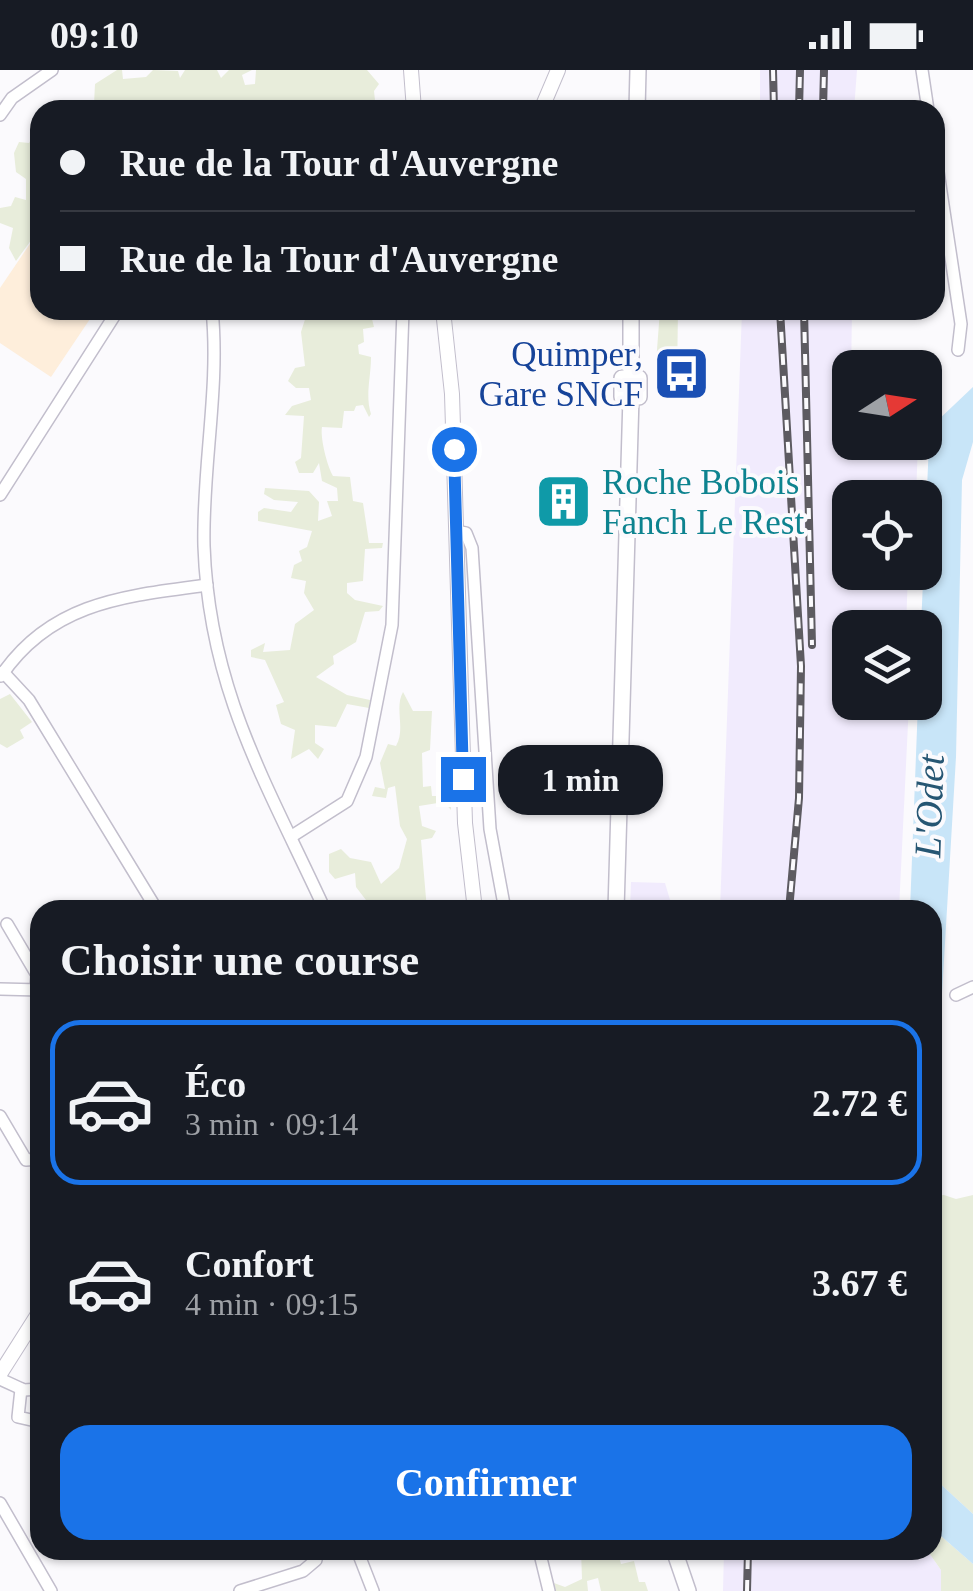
<!DOCTYPE html>
<html lang="fr">
<head>
<meta charset="utf-8">
<style>
  body { margin:0; font-family:"Times New Roman",serif; background:#20242c; color:#f1f3f6; height:100vh; display:flex; flex-direction:column; font-size:38px; white-space:nowrap }
  * { box-sizing:border-box; margin:0 }
  p { font-size:32px; color:#9ea1a6 }
  .icon { flex:none; width:55px; height:55px; fill:none; stroke:currentColor; stroke-width:2; stroke-linecap:round; stroke-linejoin:round }
  .map { position:relative; flex:1; overflow:hidden }
  .panel { position:absolute; left:30px; top:830px; width:912px; height:660px; display:flex; flex-direction:column; background:#171b24; border-radius:30px; box-shadow:0 2px 8px #0004 }
  .panel>* { flex:none }
  .hud { position:absolute; left:30px; top:30px; width:915px; height:220px; border-radius:30px; box-shadow:0 2px 8px #0004; display:grid; align-content:center; height:220px; padding:0 30px; background:#171b24 }
  .needle { width:65px; rotate:78deg }
  .buttons { position:absolute; left:832px; top:280px; display:grid; gap:20px }
  .buttons a { display:grid; place-items:center; width:110px; height:110px; border-radius:20px; background:#171b24; box-shadow:0 2px 8px #0004; font-size:50px }
  .end { position:absolute; width:45px; height:45px; margin:-22px; border:12px solid #1a73e8; background:#fff; box-shadow:0 0 0 5px #fff }
  .from { border-radius:50% }
  .bubble { position:absolute; height:70px; border-radius:30px; background:#171b24; box-shadow:0 2px 8px #0004; font-size:32px; font-weight:700; line-height:70px; text-align:center }
  .hud b { display:flex; align-items:center; gap:35px; height:95px; font-size:38px }
  .hud b+b { border-top:2px solid #363941 }
  .hud i { width:25px; height:25px; background:#f1f3f6 }
  ul { padding:0; list-style:none }
  li { display:flex; align-items:center; gap:30px; height:165px; margin:0 20px 15px; padding:0 10px; border:5px solid transparent; border-radius:30px }
  li div { flex:1 }
  li b { display:block; font-size:38px }
  li em { font-style:normal; font-weight:700 }
  li.on { border-color:#1a73e8 }
  li>.icon { width:90px; height:90px; stroke-width:1.5 }
  h2 { padding:0 30px; font-size:45px; line-height:120px }
  .primary-button { display:flex; gap:20px; margin-top:auto; padding:20px 30px }
  .primary-button a { flex:1; height:115px; border-radius:30px; background:#1a73e8; color:#fff; font-size:40px; font-weight:700; line-height:115px; text-align:center }
  .status { display:flex; justify-content:space-between; align-items:center; height:70px; padding:0 50px; background:#171b24; direction:ltr }
  .status svg { height:28px; fill:currentColor }
  .map>svg:first-child { display:block }
</style>
</head>
<body>
<div class="status"><b>09:10</b><svg viewBox="0 0 49 12"><path d="M0 12V9h3v3zM5 12V6h3v6zM10 12V3h3v9zM15 12V0h3v12zM26 1h20v11H26zM47 4h2v5h-2z"/></svg></div>
<div class="map">
<svg width="973" height="1521" viewBox="0 0 973 1521">
  <rect width="100%" height="100%" fill="#fbfafd"/>
  <g fill="#f1ebfd">
    <path d="M760 0H857L854 40H760Z"/>
    <path d="M742 240H852L850 372 918 373 916 427 850 428V502L908 503 906 557 850 558V632L909 633 899 840H720Z"/>
    <path d="M631 812 665 813 673 840H630Z"/>
    <path d="M724 1480H927L941 1500V1521H723Z"/>
  </g>
  <path fill="#feeedb" d="M40 159V240H96L51 307 0 273V218Z"/>
  <g fill="#e8eddb">
    <path d="M117 0H122L123 9 146 7 153 0 178 1 180 8 185 0H217L221 8 229 0H252L242 5 245 15 255 14 256 0H367L379 14 374 21 376 40H60L72 33 94 34 95 14Z"/>
    <path d="M40 53V158L16 191 9 178 13 158 0 153V138L11 136 15 127 26 130V109L16 102 14 83 19 72 29 73Z"/>
    <path d="M308 240H362L371 245 374 257 363 259 364 272 358 275 359 284 371 287C371 308 365 325 371 344L369 347 363 335 356 336 354 341H344L342 358 322 357C320 367 327 396 333 406L350 407 353 431 363 433 369 473H383L382 478 365 479 363 511 347 513V523L355 530 383 536 379 541 365 542 356 572 333 586 334 594 316 607 347 625 370 630 369 638 347 634 336 657 315 655V673L324 679 318 689 309 679 291 689 295 660 281 654 276 635 284 632 265 590 251 587V580L265 573 263 582 290 580 295 554 314 540 304 523 306 511 291 508 294 495 302 491 299 481 307 477 312 461 258 451V442L264 438 291 442 298 432 274 430 264 424 265 418 309 421 319 432 318 451 332 446 327 431H338L337 418 322 411 319 393 313 403H299L295 392 301 388 304 346 285 345 292 336 311 330 309 318H296L288 311 295 298 305 296 301 262Z"/>
    <path d="M660 240H678L677 308 655 306Z"/>
    <path d="M403 622 413 641H432L430 680 422 683 423 717 431 716 432 726H451V740L444 732 419 736 422 756 436 761 432 768 421 770 427 840H397L392 830 369 834 356 817 355 803 335 809 329 802V784L341 779 350 788 371 792 381 814 399 798 407 769 400 756 395 716 388 718 386 728 372 726 375 717 385 719 380 693 388 674 396 676C406 659 394 638 403 622Z"/>
    <path d="M10 624 32 652 20 660 24 668 7 678 0 674V629Z"/>
    <path d="M944 1125 956 1129 973 1125V1444L935 1409 933 1398 932 1126Z"/>
    <path d="M933 1459 973 1494V1521H941V1500L927 1480H932Z"/>
    <path d="M581 1480H617L621 1494 634 1491 639 1512H645L648 1521H601L598 1508 587 1511 588 1521H556L554 1513 565 1517 582 1509Z"/>
  </g>
  <g fill="#c8e5f8">
    <path d="M973 317V372L962 410 956 687 933 1076 932 840H910L918 633 925 632V558L921 557 929 373 935 353Z"/>
    <path d="M933 1398 935 1409 973 1444V1494L933 1459Z"/>
  </g>
  <g fill="none" stroke-linecap="round" stroke-linejoin="round">
    <defs>
      <g id="minor">
        <path d="M922 0 928 40"/>
        <path d="M0 45 12 28 52 0"/>
        <path d="M935 82 961 254 958 280"/>
        <path d="M212 240C220 317 202 398 204 476 209 620 267 714 325 840"/>
        <path d="M0 425 118 240"/>
        <path d="M456 461 466 463 472 478 490 759 505 840"/>
        <path d="M3 602 29 630 157 840"/>
        <path d="M1 606C51 532 125 526 207 515"/>
        <path d="M292 766 347 731 366 687 392 555 403 240"/>
        <path d="M7 854 37 905 36 918"/>
        <path d="M0 919 40 920"/>
        <path d="M956 925 973 917"/>
        <path d="M0 1046 26 1090 40 1089"/>
        <path d="M0 1309 24 1320 40 1319"/>
        <path d="M21 1319 18 1347 40 1352"/>
        <path d="M0 1433 51 1521"/>
        <path d="M357 1480 373 1521"/>
        <path d="M539 1480 549 1521"/>
        <path d="M240 1521 303 1501 316 1490"/>
      </g>
      <g id="tertiary">
        <path d="M411 0 414 40"/>
        <path d="M541 40 558 0"/>
        <path d="M443 240 452 324 465 753 475 840"/>
        <path d="M0 1304 40 1241"/>
      </g>
      <g id="secondary">
        <path d="M637 40 638 0"/>
        <path d="M631 308V240"/>
        <path d="M616 840 631 327H639V308H622V327H631"/>
        <path d="M674 1480 688 1521"/>
      </g>
    </defs>
    <use href="#minor" stroke="#c2becc" stroke-width="14"/>
    <use href="#tertiary" stroke="#c2becc" stroke-width="16"/>
    <use href="#secondary" stroke="#c2becc" stroke-width="18"/>
    <use href="#minor" stroke="#fff" stroke-width="11"/>
    <use href="#tertiary" stroke="#fff" stroke-width="14"/>
    <use href="#secondary" stroke="#fff" stroke-width="15"/>
    <defs>
      <g id="rail">
        <path d="M773 0 774 40"/>
        <path d="M799 40 800 0"/>
        <path d="M823 40 824 0"/>
        <path d="M780 240 801 596 799 728 789 840"/>
        <path d="M804 240 812 575"/>
        <path d="M747 1521 748 1480"/>
      </g>
    </defs>
    <use href="#rail" stroke="#5d5b61" stroke-width="8"/>
    <use href="#rail" stroke="#fbfafd" stroke-width="4" stroke-dasharray="11" stroke-linecap="butt"/>
  </g>
  <g fill="none" stroke-linecap="round" stroke-linejoin="round">
    <path stroke="#1a73e8" stroke-width="12" d="M454 379 463 709"/>
  </g>
  <defs>
    <symbol id="bus-square" viewBox="-11 -11 22 22"><rect x="-9" y="-9" width="18" height="18" rx="4" fill="#1a4fb4" stroke="#fbfafd"/><path d="M-5-6H5V4H4V6H2V4H-2V6H-4V4H-5ZM-3.5-4V0h7V-4ZM-3.5 1.2v1.5H-2V1.2ZM2 1.2v1.5H3.5V1.2Z" fill="#fff"/></symbol>
    <symbol id="building-square" viewBox="-11 -11 22 22"><rect x="-9" y="-9" width="18" height="18" rx="4" fill="#0f9aa8" stroke="#fbfafd"/><path d="M-4-6H4V6H1V3H-1V6H-4ZM-2.5-4.3h1.7v1.8h-1.7ZM.8-4.3h1.7v1.8H.8ZM-2.5-1h1.7V.8h-1.7ZM.8-1h1.7V.8H.8Z" fill="#fff"/></symbol>
  </defs>
  <g fill-rule="evenodd">
    <use href="#bus-square" x="650" y="272" width="63" height="63"/>
    <use href="#building-square" x="532" y="400" width="63" height="63"/>
  </g>
  <g text-anchor="middle" dominant-baseline="central" stroke-width="8" stroke-linejoin="round" paint-order="stroke">
    <g font-size="35" fill="#164399" stroke="#fbfafd" text-anchor="end">
      <text x="643" y="284">Quimper,<tspan x="643" dy="40">Gare SNCF</tspan></text>
    </g>
    <g font-size="35" fill="#0d838f" stroke="#fbfafd" text-anchor="start">
      <text x="602" y="412">Roche Bobois<tspan x="602" dy="40">Fanch Le Rest</tspan></text>
    </g>
    <g font-size="38" font-style="italic" fill="#265673" stroke="#fbfafd">
      <text transform="translate(929 736) rotate(-88)">L'Odet</text>
    </g>
  </g>
</svg>
<div class="buttons">
<a><svg class="needle" viewBox="-14 -14 28 28"><path d="M0-13l5 13h-10z" fill="#e53935"/><path d="M0 13l5-13h-10z" fill="#9ea1a6"/></svg></a>
<a><svg class="icon" aria-label="locate" viewBox="0 0 24 24"><circle cx="12" cy="12" r="6"/><path d="M12 2v4M12 18v4M2 12h4M18 12h4"/></svg></a>
<a><svg class="icon" aria-label="layers" viewBox="0 0 24 24"><path d="M12 4l9 5-9 5-9-5zM3 14l9 5 9-5"/></svg></a>
</div>
<i class="end from" style="left:454px;top:379px"></i>
<i class="end" style="left:463px;top:709px"></i>
<div class="bubble" style="left:498px;top:675px;width:165px">1 min</div>
<div class="hud">
<b><i class="from"></i>Rue de la Tour d'Auvergne</b>
<b><i></i>Rue de la Tour d'Auvergne</b>
</div>
<section class="panel">
<h2>Choisir une course</h2>
<ul>
<li class="on"><svg class="icon" aria-label="car" viewBox="0 0 24 24"><path d="M5 17H2v-5l4-1 3-4h7l3 4 3 1v5h-3M9 17h6M6 11h13"/><circle cx="7" cy="17" r="2"/><circle cx="17" cy="17" r="2"/></svg><div><b>Éco</b><p>3 min · 09:14</p></div><em>2.72 €</em></li>
<li><svg class="icon" aria-label="car" viewBox="0 0 24 24"><path d="M5 17H2v-5l4-1 3-4h7l3 4 3 1v5h-3M9 17h6M6 11h13"/><circle cx="7" cy="17" r="2"/><circle cx="17" cy="17" r="2"/></svg><div><b>Confort</b><p>4 min · 09:15</p></div><em>3.67 €</em></li>
</ul>
<div class="primary-button"><a>Confirmer</a></div>
</section>
</div>
</body>
</html>
